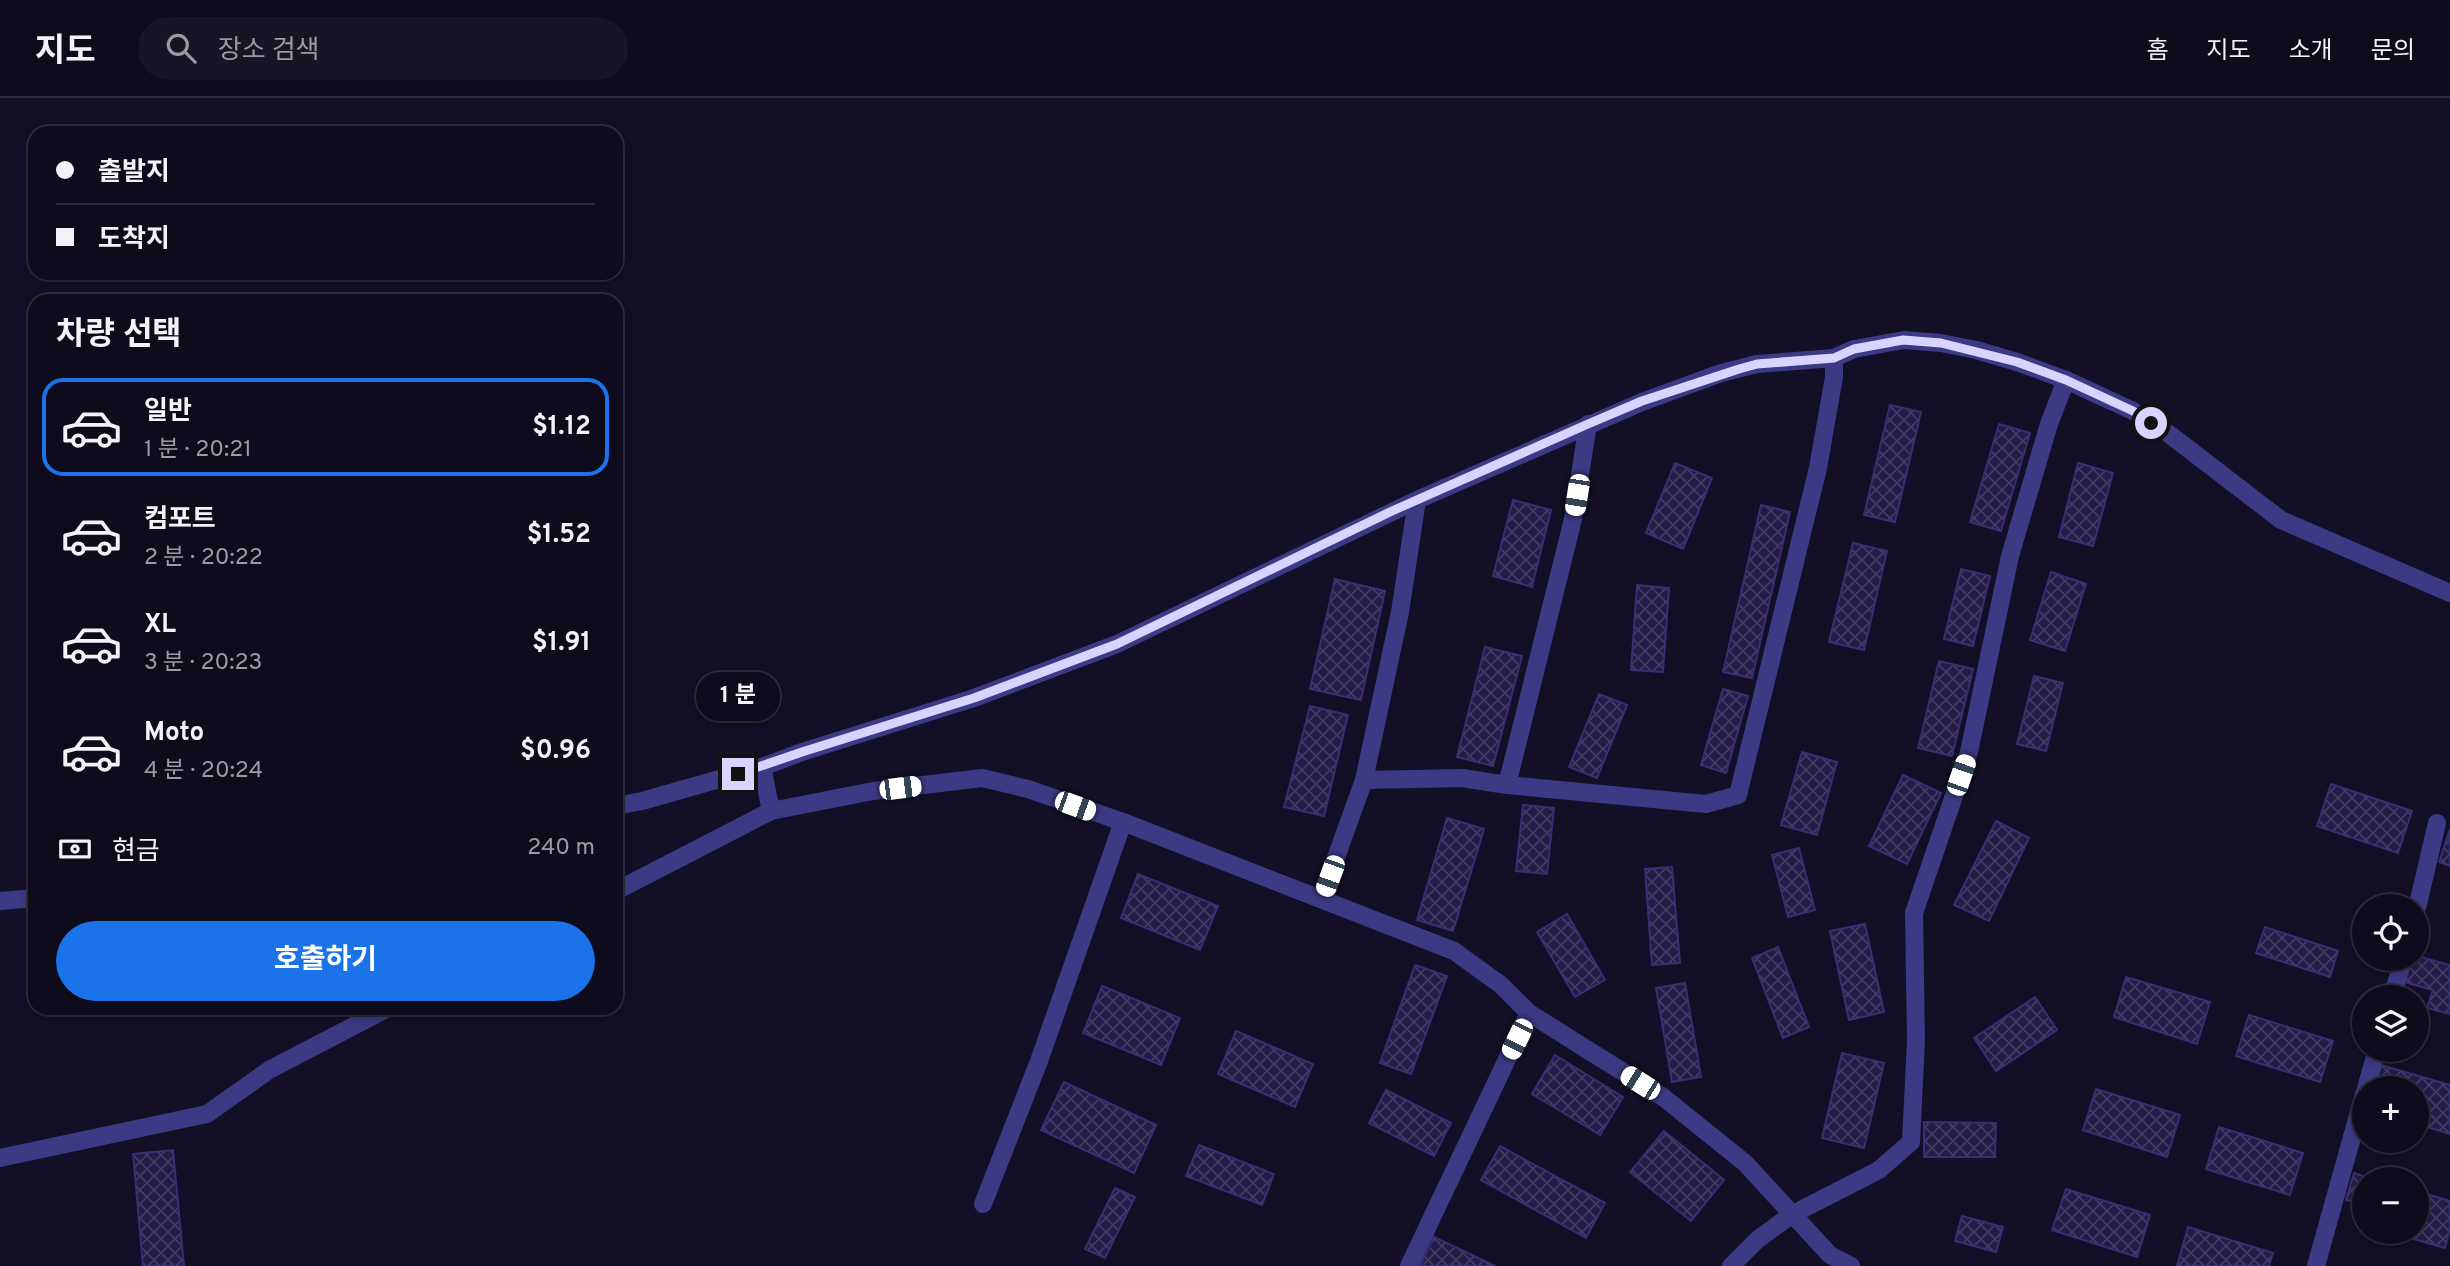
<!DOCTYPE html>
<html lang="ko">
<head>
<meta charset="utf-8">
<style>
  body { margin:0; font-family:Overpass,"Noto Sans KR",sans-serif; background:#171425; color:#f1f3f6; height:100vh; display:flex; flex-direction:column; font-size:26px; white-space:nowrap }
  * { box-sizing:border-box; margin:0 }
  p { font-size:23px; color:#9b9ba3 }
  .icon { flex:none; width:38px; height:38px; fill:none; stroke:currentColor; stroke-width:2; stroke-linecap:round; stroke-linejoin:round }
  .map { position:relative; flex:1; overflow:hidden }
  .sheet { position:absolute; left:28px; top:196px; width:595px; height:721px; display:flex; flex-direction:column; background:#0e0b1c; border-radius:21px; box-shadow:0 4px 10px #0003,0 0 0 2px #2e2b3b }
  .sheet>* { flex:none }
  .guide { position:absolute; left:28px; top:28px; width:595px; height:154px; border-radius:21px; box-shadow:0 4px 10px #0003,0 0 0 2px #2e2b3b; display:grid; align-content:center; height:154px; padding:0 28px; background:#0e0b1c }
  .tools { position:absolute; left:2352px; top:796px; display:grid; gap:14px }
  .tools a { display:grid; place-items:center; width:77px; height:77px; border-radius:50%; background:#0e0b1c; box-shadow:0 4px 10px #0003,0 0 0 2px #2e2b3b; font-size:35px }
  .end { position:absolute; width:32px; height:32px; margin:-16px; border:9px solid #d9d4ff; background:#111; box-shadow:0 0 0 4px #111 }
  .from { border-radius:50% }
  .bubble { position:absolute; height:49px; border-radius:24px; background:#0e0b1c; box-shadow:0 4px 10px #0003,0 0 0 2px #2e2b3b; font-size:23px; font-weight:700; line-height:49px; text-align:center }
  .car { position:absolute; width:21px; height:42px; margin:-21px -10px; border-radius:9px; box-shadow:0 0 5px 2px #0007; background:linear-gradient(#fff 24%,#345 0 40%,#fff 0 76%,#345 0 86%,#fff 0) }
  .guide b { display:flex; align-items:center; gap:24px; height:66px; font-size:26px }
  .guide b+b { border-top:2px solid #2e2b3b }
  .guide i { width:18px; height:18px; background:#f1f3f6 }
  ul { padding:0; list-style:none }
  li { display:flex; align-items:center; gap:21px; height:98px; margin:0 14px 10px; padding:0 14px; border:4px solid transparent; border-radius:21px }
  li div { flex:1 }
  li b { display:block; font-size:26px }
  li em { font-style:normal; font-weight:700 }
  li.selected { border-color:#1a73e8 }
  li>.icon { width:63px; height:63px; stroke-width:1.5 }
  h2 { padding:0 28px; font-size:32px; line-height:84px }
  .pay { display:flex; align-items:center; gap:18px; height:77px; padding:0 28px; font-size:26px }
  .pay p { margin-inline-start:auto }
  .primary-button { display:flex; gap:14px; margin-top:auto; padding:14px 28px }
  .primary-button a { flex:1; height:80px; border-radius:42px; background:#1a73e8; color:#fff; font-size:28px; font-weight:700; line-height:80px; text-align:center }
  header { display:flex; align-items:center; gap:42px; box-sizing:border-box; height:98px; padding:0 35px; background:#0e0b1c; border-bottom:2px solid #2e2b3b }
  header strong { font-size:33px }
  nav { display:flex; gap:38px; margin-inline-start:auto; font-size:24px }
  .search { width:490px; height:63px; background:#171425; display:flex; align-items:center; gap:18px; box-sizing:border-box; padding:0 24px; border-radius:38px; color:#9b9ba3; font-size:26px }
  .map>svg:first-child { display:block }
</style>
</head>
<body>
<header>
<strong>지도</strong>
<div class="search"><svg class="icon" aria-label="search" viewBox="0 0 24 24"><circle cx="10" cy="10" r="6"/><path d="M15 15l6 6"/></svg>장소 검색</div>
<nav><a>홈</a><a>지도</a><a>소개</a><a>문의</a></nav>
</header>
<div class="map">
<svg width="2450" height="1168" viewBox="0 0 2450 1168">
  <defs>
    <pattern id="building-cross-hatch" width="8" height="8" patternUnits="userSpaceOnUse" patternTransform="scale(1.75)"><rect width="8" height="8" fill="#241b47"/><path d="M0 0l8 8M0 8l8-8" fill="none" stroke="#433b63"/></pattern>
  </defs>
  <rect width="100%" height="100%" fill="#130f26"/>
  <g fill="url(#building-cross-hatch)" stroke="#3b2d73" stroke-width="2">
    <path d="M1890 307 1921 314 1895 424 1864 417Z"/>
    <path d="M1999 326 2030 335 2001 433 1970 424Z"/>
    <path d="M1675 365 1712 380 1683 451 1646 435Z"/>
    <path d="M2078 365 2113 375 2093 448 2059 439Z"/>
    <path d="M1513 402 1551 412 1532 489 1493 478Z"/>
    <path d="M1761 407 1790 414 1752 580 1723 574Z"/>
    <path d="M1853 445 1887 453 1864 552 1829 544Z"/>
    <path d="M1961 471 1990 478 1973 548 1944 541Z"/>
    <path d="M2051 474 2086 486 2065 553 2030 542Z"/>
    <path d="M1335 481 1385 493 1361 602 1310 591Z"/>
    <path d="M1637 487 1669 490 1663 574 1631 572Z"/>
    <path d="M1485 549 1522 558 1493 668 1457 659Z"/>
    <path d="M1939 563 1973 571 1952 658 1918 650Z"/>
    <path d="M2034 578 2063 585 2046 653 2017 646Z"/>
    <path d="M1723 591 1748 598 1726 675 1701 667Z"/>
    <path d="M1599 596 1627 607 1597 680 1569 669Z"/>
    <path d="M1310 608 1348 617 1324 718 1284 709Z"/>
    <path d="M1802 654 1837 664 1817 737 1781 727Z"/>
    <path d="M1903 677 1941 695 1907 766 1869 748Z"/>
    <path d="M2331 686 2412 713 2398 755 2317 728Z"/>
    <path d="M1523 707 1554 710 1547 776 1516 773Z"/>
    <path d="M1447 720 1484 731 1453 833 1417 822Z"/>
    <path d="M1996 723 2029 740 1989 823 1954 807Z"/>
    <path d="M2450 731V768L2439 764Z"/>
    <path d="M1799 750 1815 812 1788 819 1772 757Z"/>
    <path d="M1672 769 1680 865 1652 867 1645 771Z"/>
    <path d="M1138 776 1218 808 1200 852 1121 820Z"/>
    <path d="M1567 816 1605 882 1575 899 1537 834Z"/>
    <path d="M1865 826 1884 914 1849 922 1830 833Z"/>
    <path d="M2265 829 2338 853 2330 879 2256 855Z"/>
    <path d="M1778 849 1809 929 1783 940 1752 860Z"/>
    <path d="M2417 858 2450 867V916L2427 910 2433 892 2401 883 2407 861H2417Z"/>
    <path d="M1415 867 1447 878 1411 976 1380 965Z"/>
    <path d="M2126 879 2210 904 2197 946 2114 919Z"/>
    <path d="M1685 885 1701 979 1672 984 1656 890Z"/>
    <path d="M1102 888 1180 920 1161 967 1083 935Z"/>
    <path d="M2035 899 2057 932 1996 973 1974 940Z"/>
    <path d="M2249 917 2333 943 2320 984 2236 958Z"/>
    <path d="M1236 933 1313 966 1295 1009 1218 976Z"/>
    <path d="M1842 955 1884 965 1864 1050 1822 1040Z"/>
    <path d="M1555 957 1623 999 1600 1037 1532 996Z"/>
    <path d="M2381 967 2450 987V1036L2417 1026V990H2374Z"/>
    <path d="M1064 984 1156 1027 1134 1075 1041 1032Z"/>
    <path d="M2096 991 2180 1017 2167 1059 2083 1032Z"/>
    <path d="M1386 992 1451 1025 1434 1058 1369 1025Z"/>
    <path d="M1924 1024 1996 1025 1995 1059H1924Z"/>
    <path d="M2219 1029 2303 1055 2290 1097 2206 1071Z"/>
    <path d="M1664 1033 1724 1082 1691 1123 1630 1074Z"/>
    <path d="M1199 1047 1274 1076 1262 1107 1186 1078Z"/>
    <path d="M1500 1048 1605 1105 1586 1140 1481 1082Z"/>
    <path d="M173 1052 184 1168H143L133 1056Z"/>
    <path d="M2354 1075 2375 1082H2364V1107L2346 1102Z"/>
    <path d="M1115 1090 1135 1099 1105 1160 1085 1151Z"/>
    <path d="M2066 1091 2150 1117 2137 1159 2052 1132Z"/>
    <path d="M2417 1093 2450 1103V1131L2445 1150 2389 1134H2417Z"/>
    <path d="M1962 1118 2003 1129 1996 1154 1955 1143Z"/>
    <path d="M2188 1129 2273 1155 2269 1168H2177Z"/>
    <path d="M1434 1139 1495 1168H1420Z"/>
  </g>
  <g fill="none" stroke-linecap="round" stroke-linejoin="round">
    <g stroke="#3d3a85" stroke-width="18">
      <path d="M616 793 771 713"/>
      <path d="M0 1060 207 1016 269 972 388 910"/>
    </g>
    <g stroke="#3d3a85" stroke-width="18">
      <path d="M762 669 771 713 873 693 982 680 1028 691 1123 724 1454 853 1501 887 1529 915 1663 999 1745 1065 1830 1157 1851 1168"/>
      <path d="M1364 682 1462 680 1507 687 1706 706 1738 697 1818 370 1834 279V260"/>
      <path d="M1507 687 1573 421 1588 326"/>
      <path d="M616 708 642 703 762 669 802 654 974 600 1117 546 1417 402 1642 304 1721 275 1757 266 1834 260 1854 251 1904 242 1941 245 1976 252 2017 264 2066 282 2133 313 2169 336 2281 422 2450 495"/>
      <path d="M1321 801 1364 682 1400 514 1417 402"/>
      <path d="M0 803 35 800"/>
      <path d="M2417 810 2437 725"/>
      <path d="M2392 900 2403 861"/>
      <path d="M2366 990 2377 952"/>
      <path d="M983 1106 1039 963 1123 724"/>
      <path d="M1409 1168 1529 915"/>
      <path d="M1731 1168 1757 1142 1791 1117 1879 1072 1911 1044 1916 943 1914 815 1969 654 2010 458 2049 326 2066 282"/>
      <path d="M2316 1168 2364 996"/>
    </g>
  </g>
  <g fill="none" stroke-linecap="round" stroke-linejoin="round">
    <path stroke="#d9d4ff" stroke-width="9" d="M738 676 802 654 974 600 1117 546 1392 413 1588 326 1642 303 1739 271 1757 266 1834 260 1854 251 1903 242 1941 245 2017 264 2066 282 2133 313 2151 325"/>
  </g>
</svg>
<div class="tools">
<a><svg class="icon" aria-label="locate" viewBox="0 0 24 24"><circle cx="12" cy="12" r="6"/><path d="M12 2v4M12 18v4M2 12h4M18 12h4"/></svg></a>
<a><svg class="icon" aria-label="layers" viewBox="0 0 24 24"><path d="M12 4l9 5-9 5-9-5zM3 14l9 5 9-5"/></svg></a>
<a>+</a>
<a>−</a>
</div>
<i class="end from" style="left:2151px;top:325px"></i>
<i class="end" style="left:738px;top:676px"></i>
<div class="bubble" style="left:696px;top:574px;width:84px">1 분</div>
<i class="car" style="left:1577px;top:397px;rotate:189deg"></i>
<i class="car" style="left:1961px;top:677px;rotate:19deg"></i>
<i class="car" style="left:900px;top:690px;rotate:83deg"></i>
<i class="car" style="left:1075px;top:708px;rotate:110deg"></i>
<i class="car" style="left:1330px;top:778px;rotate:200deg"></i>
<i class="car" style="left:1517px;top:941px;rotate:206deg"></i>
<i class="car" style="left:1640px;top:985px;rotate:302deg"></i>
<div class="guide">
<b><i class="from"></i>출발지</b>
<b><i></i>도착지</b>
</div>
<section class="sheet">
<h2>차량 선택</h2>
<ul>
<li class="selected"><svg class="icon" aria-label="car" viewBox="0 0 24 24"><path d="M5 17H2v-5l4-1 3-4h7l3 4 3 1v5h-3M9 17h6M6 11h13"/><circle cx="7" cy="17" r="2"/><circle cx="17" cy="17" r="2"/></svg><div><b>일반</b><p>1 분 · 20:21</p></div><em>$1.12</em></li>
<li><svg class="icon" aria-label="car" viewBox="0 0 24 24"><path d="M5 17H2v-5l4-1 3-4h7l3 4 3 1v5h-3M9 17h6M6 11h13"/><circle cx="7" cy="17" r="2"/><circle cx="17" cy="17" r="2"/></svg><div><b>컴포트</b><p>2 분 · 20:22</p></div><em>$1.52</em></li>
<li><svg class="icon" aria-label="car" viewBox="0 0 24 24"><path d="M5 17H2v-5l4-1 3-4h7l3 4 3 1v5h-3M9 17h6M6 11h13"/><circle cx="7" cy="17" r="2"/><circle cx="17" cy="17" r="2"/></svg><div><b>XL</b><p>3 분 · 20:23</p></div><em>$1.91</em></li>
<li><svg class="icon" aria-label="car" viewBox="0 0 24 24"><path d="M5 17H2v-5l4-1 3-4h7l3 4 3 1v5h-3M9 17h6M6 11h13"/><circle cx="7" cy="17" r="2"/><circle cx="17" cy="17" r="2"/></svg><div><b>Moto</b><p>4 분 · 20:24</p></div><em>$0.96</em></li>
</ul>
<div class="pay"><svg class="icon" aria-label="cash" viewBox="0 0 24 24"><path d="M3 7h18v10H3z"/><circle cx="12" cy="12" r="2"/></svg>현금<p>240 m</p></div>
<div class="primary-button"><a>호출하기</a></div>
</section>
</div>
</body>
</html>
